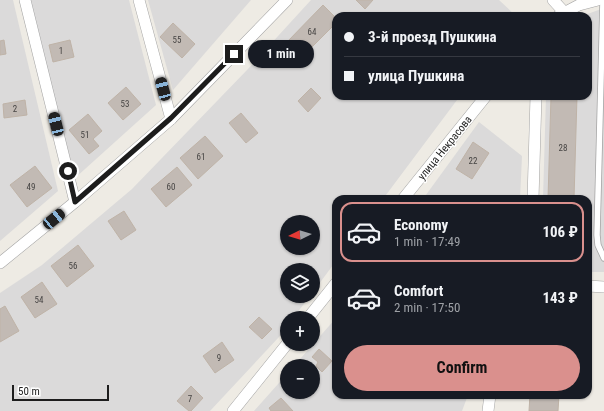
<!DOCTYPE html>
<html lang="en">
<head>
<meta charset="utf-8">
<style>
  body { margin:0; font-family:"Roboto Condensed",sans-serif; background:#20242c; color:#f1f3f6; height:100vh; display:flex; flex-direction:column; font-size:15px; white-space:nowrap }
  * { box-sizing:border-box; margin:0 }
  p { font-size:13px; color:#9ea1a6 }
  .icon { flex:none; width:22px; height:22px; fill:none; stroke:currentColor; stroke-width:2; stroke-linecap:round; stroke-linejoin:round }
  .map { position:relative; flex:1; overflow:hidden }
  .details { position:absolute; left:332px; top:195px; width:260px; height:204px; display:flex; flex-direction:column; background:#171b24; border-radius:12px; box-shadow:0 1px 3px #0004 }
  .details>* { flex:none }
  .top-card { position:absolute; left:332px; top:12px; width:260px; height:88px; border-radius:12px; box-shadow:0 1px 3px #0004; display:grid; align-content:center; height:88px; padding:0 12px; background:#171b24 }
  .needle { width:26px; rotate:265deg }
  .buttons { position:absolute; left:280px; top:215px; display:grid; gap:8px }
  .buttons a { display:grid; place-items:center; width:40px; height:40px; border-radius:50%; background:#171b24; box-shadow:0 1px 3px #0004; font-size:20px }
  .scale { position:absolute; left:12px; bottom:10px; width:97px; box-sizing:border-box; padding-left:4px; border:2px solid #1d1d1d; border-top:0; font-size:11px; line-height:14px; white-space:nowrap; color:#1d1d1d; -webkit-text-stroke:3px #fff; paint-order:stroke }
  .end { position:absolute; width:18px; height:18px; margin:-9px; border:5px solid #1d1d1d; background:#fff; box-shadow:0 0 0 2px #fff }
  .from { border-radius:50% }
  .bubble { position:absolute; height:28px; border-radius:14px; background:#171b24; box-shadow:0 1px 3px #0004; font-size:13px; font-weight:700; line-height:28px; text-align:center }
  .car { position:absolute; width:12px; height:24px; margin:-12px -6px; border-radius:5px; box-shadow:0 0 3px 1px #0007; background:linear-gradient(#222 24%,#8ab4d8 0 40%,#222 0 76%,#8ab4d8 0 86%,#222 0) }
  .top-card b { display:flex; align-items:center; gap:14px; height:38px; font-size:15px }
  .top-card b+b { border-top:1px solid #363941 }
  .top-card i { width:10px; height:10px; background:#f1f3f6 }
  ul { padding:7px 0 0; list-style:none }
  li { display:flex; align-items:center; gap:12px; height:60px; margin:0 8px 6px; padding:0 4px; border:2px solid transparent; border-radius:12px }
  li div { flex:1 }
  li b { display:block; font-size:15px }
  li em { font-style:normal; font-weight:700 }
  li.on { border-color:#da908d }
  li>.icon { width:36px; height:36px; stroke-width:1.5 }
  .primary-button { display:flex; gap:8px; margin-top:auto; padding:8px 12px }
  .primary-button a { flex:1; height:46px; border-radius:24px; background:#da908d; color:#111; font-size:16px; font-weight:700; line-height:46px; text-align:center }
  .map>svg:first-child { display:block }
</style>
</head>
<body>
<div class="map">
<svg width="604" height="411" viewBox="0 0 604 411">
  <rect width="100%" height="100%" fill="#eeebe4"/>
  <g fill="#dbdada" fill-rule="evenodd">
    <path d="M0 0H13L58 191 0 241Z"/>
    <path d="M30 0H129L156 105 75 178Z"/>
    <path d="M148 0H251L173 90Z"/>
    <path d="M311 0H499L516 16H336V96H460L383 199H336V261L313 292V270H287V296H310L293 318H287V326L279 337 210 411H0V293L42 265 132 189 247 70ZM287 222H313V248H287Z"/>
    <path d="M604 8V272H588V199H543L546 96H588V16H582Z"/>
    <path d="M479 122 522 156 520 199H423Z"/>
    <path d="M336 318V395H468L462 411H254L287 374V392H313V366H294Z"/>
  </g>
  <g fill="#c2bab4" stroke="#bfb3a7">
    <path d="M356 0H373L365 9Z"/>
    <path d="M323 5 336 18V23L303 56 288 41Z"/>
    <path d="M173 23 195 44 182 58 160 37Z"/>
    <path d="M4 40 6 54 0 55V41Z"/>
    <path d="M70 40 74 57 53 62 49 45Z"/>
    <path d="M126 87 141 104 123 120 108 103Z"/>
    <path d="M311 88 321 98 308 112 298 101Z"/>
    <path d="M551 96H577L574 199H548Z"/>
    <path d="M25 100 27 115 4 118 3 104Z"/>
    <path d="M241 113 258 133 246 143 229 123Z"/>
    <path d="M88 114 102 131 93 139 99 146 89 154 69 130Z"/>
    <path d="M205 136 223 156 198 179 180 158Z"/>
    <path d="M473 142 489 153 472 179 456 169Z"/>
    <path d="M35 166 52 188 27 207 10 185Z"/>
    <path d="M177 167 192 185 166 207 151 189Z"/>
    <path d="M124 211 136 230 121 240 108 221Z"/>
    <path d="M78 245 94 266 67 287 51 266Z"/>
    <path d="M42 282 57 304 35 318 21 297Z"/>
    <path d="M5 306 19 331 0 342V309Z"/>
    <path d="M259 317 272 329 262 339 249 327Z"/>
    <path d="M222 342 234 360 215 373 203 356Z"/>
    <path d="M319 349 332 361 322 372 316 366 318 362 312 357Z"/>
    <path d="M191 386 203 398 191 411H189L177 401Z"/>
    <path d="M530 395H559L558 411H529Z"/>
    <path d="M281 398 293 411H271L269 408Z"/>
  </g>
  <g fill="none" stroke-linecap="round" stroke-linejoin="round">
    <defs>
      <path id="lane" d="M603 0 597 235 598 245 604 258"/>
      <g id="street">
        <path d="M25 0 75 202"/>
        <path d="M139 0 171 119"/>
        <path d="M553 0 564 12"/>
        <path d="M558 16 579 5 598 0"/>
        <path d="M403 199 486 96"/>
        <path d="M533 199 536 96"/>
        <path d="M0 263 75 202 171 119 287 0"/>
        <path d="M588 286 604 287"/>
        <path d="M308 318 336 283"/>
        <path d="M233 411 287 344"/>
        <path d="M488 411 490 395"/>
      </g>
    </defs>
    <use href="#lane" stroke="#a4a4a4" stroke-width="7"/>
    <use href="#street" stroke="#a4a4a4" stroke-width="12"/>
    <use href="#lane" stroke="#fff" stroke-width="5.5"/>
    <use href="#street" stroke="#fff" stroke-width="11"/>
  </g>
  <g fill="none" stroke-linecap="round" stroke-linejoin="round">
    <path stroke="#1d1d1d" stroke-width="5" d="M68 171 75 202 171 118 234 54"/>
  </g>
  <g text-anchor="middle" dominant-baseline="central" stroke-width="3" stroke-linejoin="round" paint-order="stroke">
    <g font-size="9" fill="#464443">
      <text x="312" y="32">64</text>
      <text x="177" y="40">55</text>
      <text x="61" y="51">1</text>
      <text x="125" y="104">53</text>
      <text x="15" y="109">2</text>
      <text x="85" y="135">51</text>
      <text x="563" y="148">28</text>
      <text x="201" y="157">61</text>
      <text x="473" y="161">22</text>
      <text x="31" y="187">49</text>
      <text x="171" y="187">60</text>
      <text x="73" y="266">56</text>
      <text x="39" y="300">54</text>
      <text x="219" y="358">9</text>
      <text x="190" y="399">7</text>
    </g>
    <g font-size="11" fill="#1d1d1d" stroke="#fff">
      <text transform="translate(445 148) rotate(-51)">улица Некрасова</text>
    </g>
  </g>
</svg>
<div class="buttons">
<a><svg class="needle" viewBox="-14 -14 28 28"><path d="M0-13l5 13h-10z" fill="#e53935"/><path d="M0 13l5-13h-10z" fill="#9ea1a6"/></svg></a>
<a><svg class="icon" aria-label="layers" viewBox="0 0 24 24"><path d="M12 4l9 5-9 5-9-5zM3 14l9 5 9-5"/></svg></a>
<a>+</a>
<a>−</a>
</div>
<div class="scale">50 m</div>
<i class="end from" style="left:68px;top:171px"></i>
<i class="end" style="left:234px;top:54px"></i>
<div class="bubble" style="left:248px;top:40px;width:66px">1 min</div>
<i class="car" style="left:163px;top:89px;rotate:345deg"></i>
<i class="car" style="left:56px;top:124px;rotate:346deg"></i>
<i class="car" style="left:54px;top:219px;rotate:51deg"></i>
<div class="top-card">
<b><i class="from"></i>3-й проезд Пушкина</b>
<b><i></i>улица Пушкина</b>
</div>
<section class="details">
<ul>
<li class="on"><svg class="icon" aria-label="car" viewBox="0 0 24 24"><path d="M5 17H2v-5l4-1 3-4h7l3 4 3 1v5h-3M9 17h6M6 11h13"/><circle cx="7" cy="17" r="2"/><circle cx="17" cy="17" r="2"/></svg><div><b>Economy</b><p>1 min · 17:49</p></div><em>106 ₽</em></li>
<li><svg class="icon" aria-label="car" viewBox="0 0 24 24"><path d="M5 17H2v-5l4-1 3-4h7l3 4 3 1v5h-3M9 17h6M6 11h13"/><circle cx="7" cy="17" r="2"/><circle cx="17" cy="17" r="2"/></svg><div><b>Comfort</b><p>2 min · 17:50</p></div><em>143 ₽</em></li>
</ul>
<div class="primary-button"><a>Confirm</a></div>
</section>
</div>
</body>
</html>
